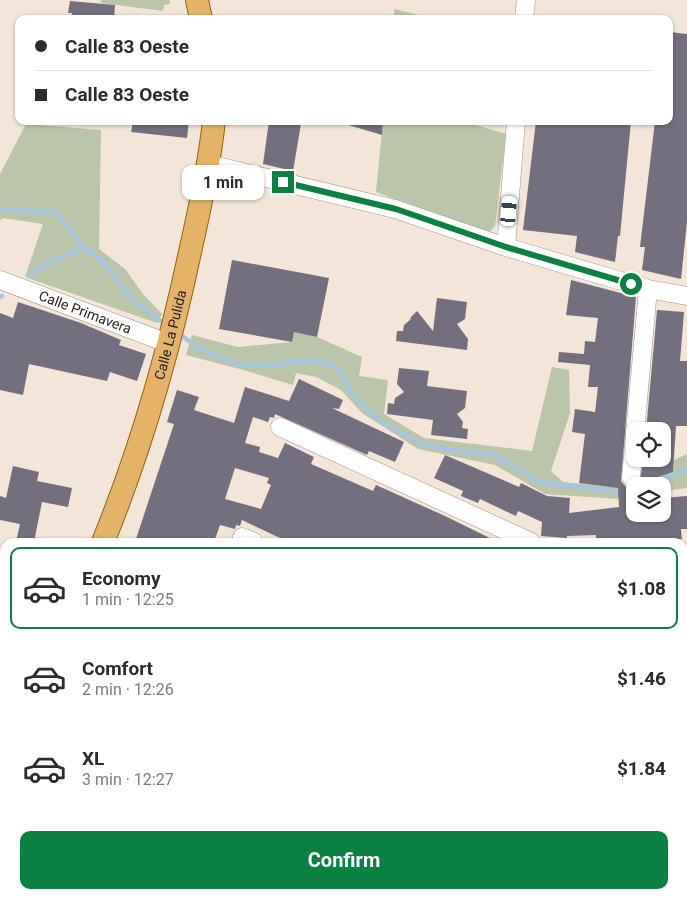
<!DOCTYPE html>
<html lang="en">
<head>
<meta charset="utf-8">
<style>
  body { margin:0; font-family:Roboto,sans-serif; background:#f2f2f3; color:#2b2b33; height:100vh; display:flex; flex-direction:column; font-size:19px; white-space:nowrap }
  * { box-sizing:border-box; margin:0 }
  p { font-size:16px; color:#7c7c81 }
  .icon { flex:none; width:28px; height:28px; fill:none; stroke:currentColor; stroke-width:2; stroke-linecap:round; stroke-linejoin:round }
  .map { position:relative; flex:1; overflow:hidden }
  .sheet { position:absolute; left:0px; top:538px; width:688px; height:361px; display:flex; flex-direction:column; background:#fff; border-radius:15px 15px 0 0; box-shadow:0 1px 4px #0004 }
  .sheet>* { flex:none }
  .guide { position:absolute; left:15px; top:15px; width:658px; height:110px; border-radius:10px; box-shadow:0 1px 4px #0004; display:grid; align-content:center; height:110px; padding:0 20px; background:#fff }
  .fabs { position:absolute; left:626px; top:422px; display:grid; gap:10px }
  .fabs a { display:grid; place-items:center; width:45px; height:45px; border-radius:10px; background:#fff; box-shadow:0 1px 4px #0004; font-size:25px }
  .end { position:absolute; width:22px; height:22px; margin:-11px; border:6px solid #0b8043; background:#fff; box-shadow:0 0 0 2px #fff }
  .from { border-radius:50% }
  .bubble { position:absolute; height:35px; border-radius:10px; background:#fff; box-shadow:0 1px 4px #0004; font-size:16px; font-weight:700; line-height:35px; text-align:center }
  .car { position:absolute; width:15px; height:30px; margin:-15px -8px; border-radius:6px; box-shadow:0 0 4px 1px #0007; background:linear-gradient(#fff 24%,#345 0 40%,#fff 0 76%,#345 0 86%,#fff 0) }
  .guide b { display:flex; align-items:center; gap:18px; height:48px; font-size:19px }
  .guide b+b { border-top:1px solid #e1e1e2 }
  .guide i { width:12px; height:12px; background:#2b2b33 }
  ul { padding:9px 0 0; list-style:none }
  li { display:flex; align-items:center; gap:15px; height:82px; margin:0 10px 8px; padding:0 10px; border:2px solid transparent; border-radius:10px }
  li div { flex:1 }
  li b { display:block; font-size:19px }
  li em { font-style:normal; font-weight:700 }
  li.current { border-color:#0b8043 }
  li>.icon { width:45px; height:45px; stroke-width:1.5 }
  .primary-button { display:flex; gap:10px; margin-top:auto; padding:10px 20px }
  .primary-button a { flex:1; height:58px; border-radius:10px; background:#0b8043; color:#fff; font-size:20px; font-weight:700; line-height:58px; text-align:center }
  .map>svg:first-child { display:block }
</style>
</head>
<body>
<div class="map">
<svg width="687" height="898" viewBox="0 0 687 898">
  <rect width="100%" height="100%" fill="#f3e5d7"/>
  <g fill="#bbc5a9">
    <path d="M101 0H170V4L164 5 163 11 101 3Z"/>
    <path d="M394 9 435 19H394Z"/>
    <path d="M383 121H462L506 134 495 226 490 231H480L462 225 376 192Z"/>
    <path d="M26 124 101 130 99 249 125 269 143 294 162 314 157 323 25 277 43 224 3 218 0 220V174Z"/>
    <path d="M294 332 317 337 362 357 359 376 388 380 384 414 424 438 532 451 552 367 569 370 570 413 551 471 563 482 622 488 673 472 674 460 687 454V488L663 491 662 486H635V498L619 499 545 494 495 465 418 449 362 413 341 390 316 377 296 373 293 385 247 371 186 355 192 335 238 347 292 342Z"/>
  </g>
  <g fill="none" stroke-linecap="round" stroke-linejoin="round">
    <g stroke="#a7c5dc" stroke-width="4.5">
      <path d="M0 209 56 212 83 248 101 259 117 279 121 287 138 304 166 325"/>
      <path d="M30 275 52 261 83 248"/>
      <path d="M0 297 2 296"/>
      <path d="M179 334 202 350 241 366 275 365 307 360 328 363 341 371 350 392 370 412 386 425 424 445 470 453 491 454 518 468 536 481 617 492 635 488"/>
      <path d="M643 486 687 470"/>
    </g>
  </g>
  <g fill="#746f7f" fill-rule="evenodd">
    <path d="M70 1 115 5 114 19H71L72 13H68Z"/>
    <path d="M669 32 687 34V222L681 279 642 270 645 247H640L655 121H669Z"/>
    <path d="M133 121H189L187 138 131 132Z"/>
    <path d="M269 121H285L301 124 293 171 263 164Z"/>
    <path d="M345 121H383L382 135 345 124Z"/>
    <path d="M536 121H631L620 236H618L615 262 575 252 577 236 523 230Z"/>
    <path d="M232 260 329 278 317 337 294 332 292 342 219 329Z"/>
    <path d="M571 280 636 297 621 481 625 486 635 487V514H662V498L687 496V529H681L682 539 635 542H596V535L567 536V538L541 536 542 522 518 511 516 516 480 499 478 503 461 496 463 491 434 478 445 455 519 487 521 483 547 496 570 498 569 513 619 507 618 488 579 483 585 434 572 432 575 409 595 412 598 387H588L590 365 558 362 559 352 584 354 585 341 595 342 598 318 566 315Z"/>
    <path d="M437 298 467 302 465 319 457 324 468 339 467 350 396 341 397 331H403L404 325 410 320 411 317 417 311 433 331Z"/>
    <path d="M18 302 81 323 121 340 119 345 146 354 137 381 110 372 107 381 29 364 23 395 0 390V313L13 318Z"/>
    <path d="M657 310 684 312 680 361H687V426H676L673 472 640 483 643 459H662V431H646Z"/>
    <path d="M399 368 429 371 427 386 467 391 465 408 457 414 463 422 462 428 468 429 467 439 431 435 433 420 387 414 388 403 394 404 395 398 404 392 397 384Z"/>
    <path d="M299 379 343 400 339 409 332 408 404 442 395 462 369 451 367 455 275 414 274 418 270 417 268 422 253 417 245 443 260 447 259 452 278 458 285 443 314 457 311 464 373 491 376 485 445 516 498 542H277L280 538 242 520 240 526 236 525 235 529 220 525 214 542H135L174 424 167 422 177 390 199 397 194 410 234 423 245 387 289 401ZM235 468 269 478 267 483 271 485 261 509 225 499Z"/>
    <path d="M13 466 39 472 37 481 72 488 68 507 42 502 34 542H16L20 524 0 520V496L6 498Z"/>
  </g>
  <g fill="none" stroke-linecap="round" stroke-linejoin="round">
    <defs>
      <g id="minor">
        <path d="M524 19 526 0"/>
        <path d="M209 164 395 209 506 247 648 289 687 296"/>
        <path d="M506 247 516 121"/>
        <path id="s1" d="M0 280 170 344"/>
        <path d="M280 427 531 542"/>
        <path d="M631 477 648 289"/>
        <path d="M242 537 254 542"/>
        <path d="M0 613 5 614"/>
        <path d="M682 721H687"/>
        <path d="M682 828H687"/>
      </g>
      <g id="major">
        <path d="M197 0 201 19"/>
        <path id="s2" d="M103 542C141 449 169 351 190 252 200 208 209 166 214 121"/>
        <path d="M0 790 5 778"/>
      </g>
    </defs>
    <use href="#minor" stroke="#a49689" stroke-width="19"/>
    <use href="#major" stroke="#97600c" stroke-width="24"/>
    <use href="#minor" stroke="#fff" stroke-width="18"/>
    <use href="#major" stroke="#e5b368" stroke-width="22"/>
  </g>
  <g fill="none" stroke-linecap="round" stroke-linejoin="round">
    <path stroke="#0b8043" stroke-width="6" d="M283 182 396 209 506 247 631 284"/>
  </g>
  <g text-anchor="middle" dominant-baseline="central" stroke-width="4.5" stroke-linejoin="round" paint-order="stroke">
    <g font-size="14" fill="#27221c" stroke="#f3e5d7">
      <text stroke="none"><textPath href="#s1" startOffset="91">Calle Primavera</textPath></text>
      <text stroke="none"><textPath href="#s2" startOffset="218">Calle La Pulida</textPath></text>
    </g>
  </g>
</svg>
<div class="fabs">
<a><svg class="icon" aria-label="locate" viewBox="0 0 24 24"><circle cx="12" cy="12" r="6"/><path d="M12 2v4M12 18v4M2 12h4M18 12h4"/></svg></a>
<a><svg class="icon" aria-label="layers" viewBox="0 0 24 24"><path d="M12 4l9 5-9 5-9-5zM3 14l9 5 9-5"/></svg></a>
</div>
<i class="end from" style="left:631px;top:284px"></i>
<i class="end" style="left:283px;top:182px"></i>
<div class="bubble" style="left:182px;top:165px;width:82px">1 min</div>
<i class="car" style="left:509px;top:211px;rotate:5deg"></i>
<div class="guide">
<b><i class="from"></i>Calle 83 Oeste</b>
<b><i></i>Calle 83 Oeste</b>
</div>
<section class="sheet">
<ul>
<li class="current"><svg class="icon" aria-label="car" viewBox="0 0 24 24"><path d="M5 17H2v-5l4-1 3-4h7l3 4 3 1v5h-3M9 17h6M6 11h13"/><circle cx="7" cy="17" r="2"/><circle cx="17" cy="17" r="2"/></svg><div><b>Economy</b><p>1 min · 12:25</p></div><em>$1.08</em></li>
<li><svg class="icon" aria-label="car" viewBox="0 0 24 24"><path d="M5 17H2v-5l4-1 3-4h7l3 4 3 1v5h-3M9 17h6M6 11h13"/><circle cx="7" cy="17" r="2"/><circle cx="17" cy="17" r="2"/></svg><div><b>Comfort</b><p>2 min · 12:26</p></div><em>$1.46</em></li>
<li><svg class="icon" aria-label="car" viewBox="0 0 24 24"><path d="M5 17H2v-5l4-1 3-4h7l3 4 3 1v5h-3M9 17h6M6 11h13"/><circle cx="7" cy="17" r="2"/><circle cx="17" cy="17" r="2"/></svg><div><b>XL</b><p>3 min · 12:27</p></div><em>$1.84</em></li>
</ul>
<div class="primary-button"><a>Confirm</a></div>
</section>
</div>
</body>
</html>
